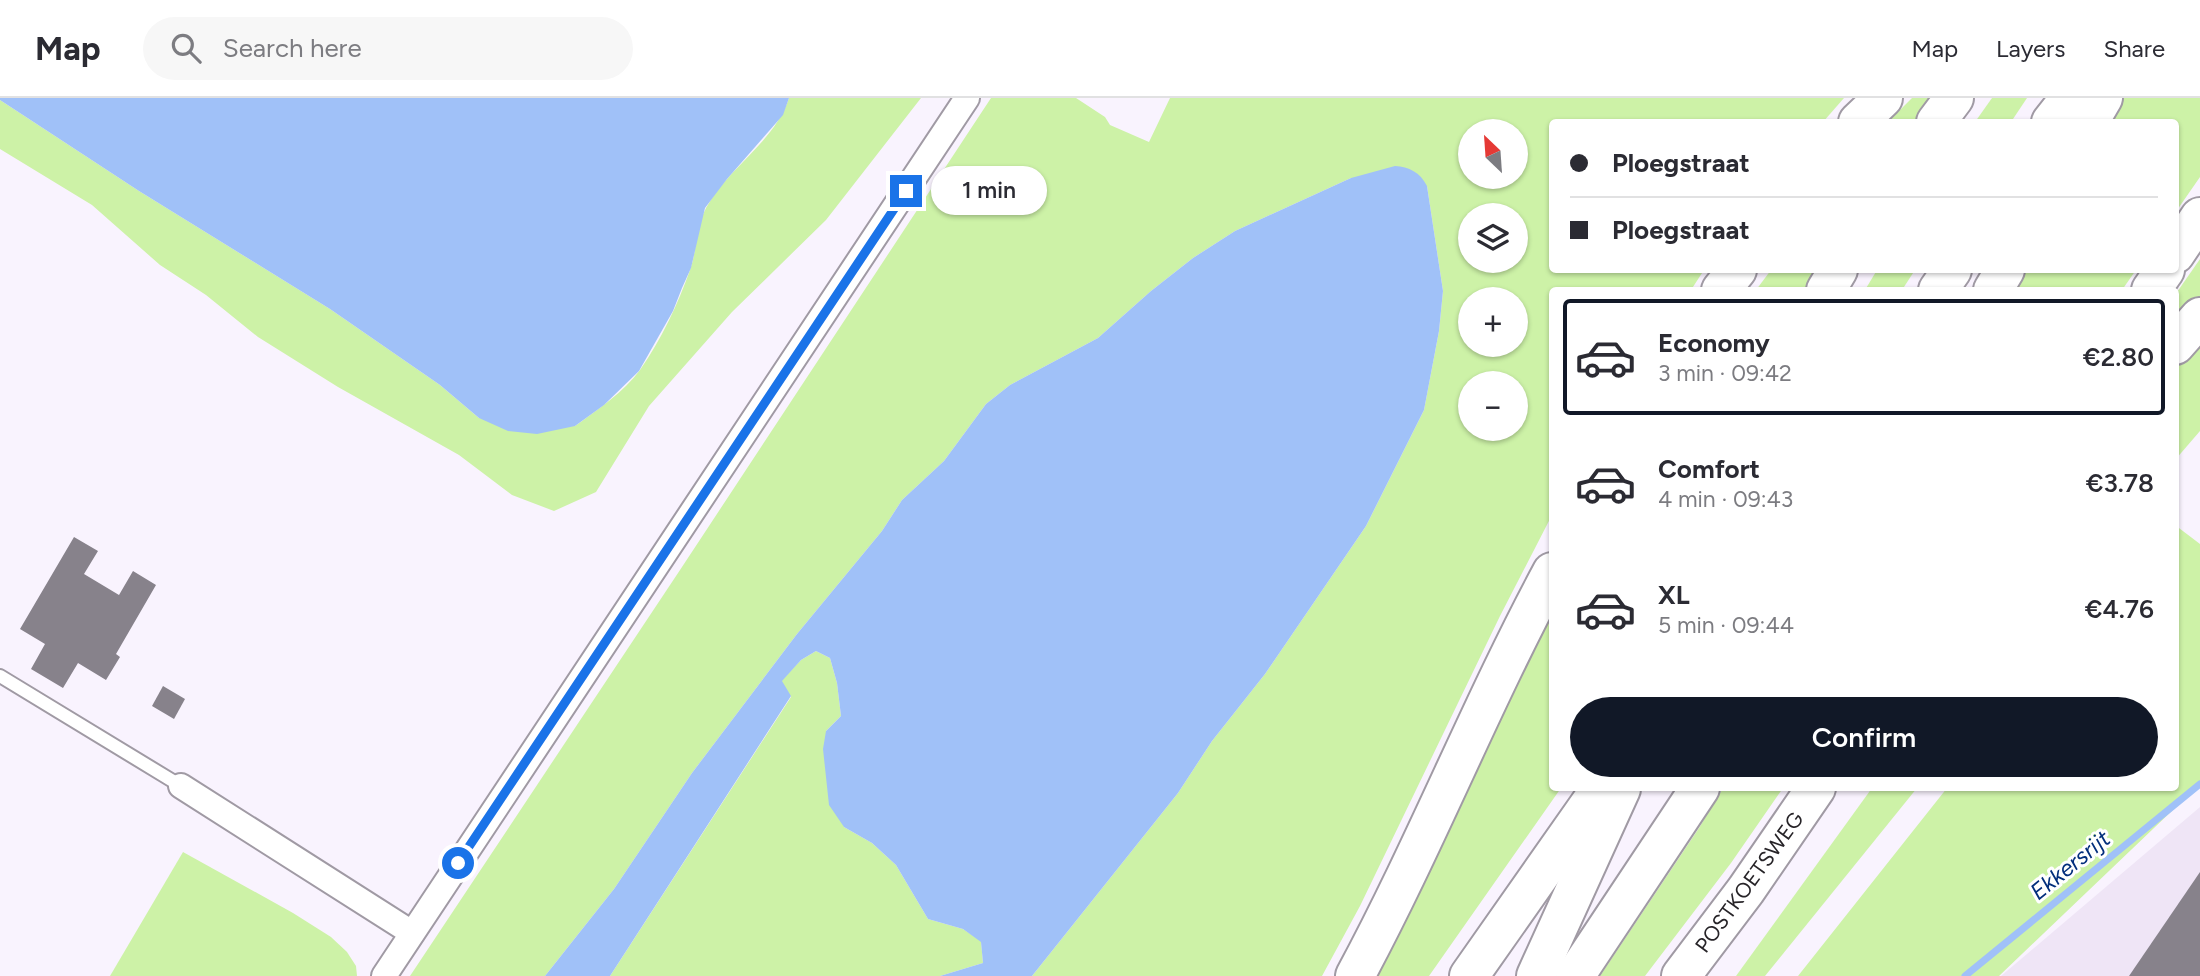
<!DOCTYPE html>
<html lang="en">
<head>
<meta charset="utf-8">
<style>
  body { margin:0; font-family:Figtree,sans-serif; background:#f7f7f7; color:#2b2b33; height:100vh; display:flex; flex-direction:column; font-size:26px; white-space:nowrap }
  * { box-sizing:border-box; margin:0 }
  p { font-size:23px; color:#7c7c81 }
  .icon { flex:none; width:38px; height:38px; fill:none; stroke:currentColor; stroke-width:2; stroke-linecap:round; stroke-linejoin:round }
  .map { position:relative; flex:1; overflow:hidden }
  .panel { position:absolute; left:1549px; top:189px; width:630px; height:504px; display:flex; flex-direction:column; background:#fff; border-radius:7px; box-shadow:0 2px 5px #0004 }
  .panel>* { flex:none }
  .guide { position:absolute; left:1549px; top:21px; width:630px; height:154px; border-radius:7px; box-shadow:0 2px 5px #0004; display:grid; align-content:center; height:154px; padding:0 21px; background:#fff }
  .needle { width:46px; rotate:335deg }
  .fabs { position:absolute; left:1458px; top:21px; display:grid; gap:14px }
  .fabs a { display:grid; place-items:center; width:70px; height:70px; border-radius:50%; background:#fff; box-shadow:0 2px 5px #0004; font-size:35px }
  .end { position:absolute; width:32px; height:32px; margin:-16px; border:9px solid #1a73e8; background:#fff; box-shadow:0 0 0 4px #fff }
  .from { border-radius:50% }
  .bubble { position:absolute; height:49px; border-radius:24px; background:#fff; box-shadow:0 2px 5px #0004; font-size:23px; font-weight:600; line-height:49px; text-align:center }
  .guide b { display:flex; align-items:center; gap:24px; height:66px; font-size:26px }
  .guide b+b { border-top:2px solid #e1e1e2 }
  .guide i { width:18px; height:18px; background:#2b2b33 }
  ul { padding:12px 0 0; list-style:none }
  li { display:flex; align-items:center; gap:21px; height:116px; margin:0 14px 10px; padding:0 7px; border:4px solid transparent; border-radius:7px }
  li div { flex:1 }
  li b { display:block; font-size:26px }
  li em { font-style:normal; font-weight:600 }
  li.selected { border-color:#111827 }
  li>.icon { width:63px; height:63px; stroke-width:1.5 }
  .cta { display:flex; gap:14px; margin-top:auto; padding:14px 21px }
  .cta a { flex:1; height:80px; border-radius:42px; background:#111827; color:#fff; font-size:28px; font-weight:600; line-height:80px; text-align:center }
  header { display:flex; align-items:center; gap:42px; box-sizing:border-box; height:98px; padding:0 35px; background:#fff; border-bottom:2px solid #e1e1e2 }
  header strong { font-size:33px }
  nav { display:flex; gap:38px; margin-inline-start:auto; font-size:24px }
  .search { width:490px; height:63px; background:#f7f7f7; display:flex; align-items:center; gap:18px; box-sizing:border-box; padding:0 24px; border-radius:38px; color:#7c7c81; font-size:26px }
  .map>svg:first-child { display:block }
</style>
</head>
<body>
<header>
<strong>Map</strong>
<div class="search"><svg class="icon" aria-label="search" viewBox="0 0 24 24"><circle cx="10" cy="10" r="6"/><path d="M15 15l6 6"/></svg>Search here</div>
<nav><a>Map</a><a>Layers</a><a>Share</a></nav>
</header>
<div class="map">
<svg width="2200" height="878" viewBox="0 0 2200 878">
  <rect width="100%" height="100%" fill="#f9f3fe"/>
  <path fill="#efe5f6" d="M2200 709V878H2001Z"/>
  <g fill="#cdf2a7" fill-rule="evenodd">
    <path d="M789 0H921L826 122 732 214 649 308 596 394 554 413 512 397 459 357 338 289 258 239 206 197 160 167 92 107 0 51V2L139 93 330 211 440 287 479 320 575 328C597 312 624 294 640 272 661 242 678 206 690 172 697 152 696 128 706 110 728 69 774 45 789 0Z"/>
    <path d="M991 0H1076L1105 19 1110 27 1149 44 1170 0H1844L1823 24H1552V172H1704L1691 192H1552V417L1500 518 1360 808 1322 878H1032L1178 695 1212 643 1265 576 1366 428 1424 312 1439 233 1443 193 1427 88 1351 80 1235 133 1193 160 1151 193 1098 240 1010 287 986 306 944 363 902 402 882 433 797 536 692 675 614 791 545 878H410L682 469ZM1470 33H1516V79H1470ZM1470 117H1516V163H1470ZM1470 201H1516V247H1470ZM1470 285H1516V331H1470Z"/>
    <path d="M1912 0H1938L1918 24H1888Z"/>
    <path d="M1992 0H2027L2011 24H1975Z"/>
    <path d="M2123 0H2200V79L2175 115V24H2109Z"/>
    <path d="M2200 161V200L2175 229V197Z"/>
    <path d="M1771 172H1819L1808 192H1756Z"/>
    <path d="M1877 172H1915L1902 192H1865Z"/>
    <path d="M2026 172H2136L2122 192H2014Z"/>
    <path d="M2200 237V333L2175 362V266Z"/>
    <path d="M2175 427 2200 446V689L2176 709 1999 878H1798L1947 690H2175Z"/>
    <path d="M1552 512V690H1561L1429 878H1375L1402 830 1538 536Z"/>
    <path d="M816 553 830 560 837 585 841 618 826 633 844 729 872 745 896 767 928 821 963 831 981 843 983 865 940 878H610L791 599 781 583 801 562Z"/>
    <path d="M1723 690H1783L1731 765 1645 878H1600L1699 730Z"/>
    <path d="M1872 690H1917L1765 878H1736Z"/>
    <path d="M183 754 293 815 331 839 347 854 356 868 357 878H110Z"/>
  </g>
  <g fill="#a0c1f8">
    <path d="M0 0H789L783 17 727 81 705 110 691 170 682 190 673 213 639 273 604 307 575 328 537 336 508 333 479 320 440 287 330 211 139 93 0 2Z"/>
    <path d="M1395 68C1409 69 1420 74 1427 88L1443 193 1439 233 1424 312 1366 428 1265 576 1212 643 1178 695 1032 878H940L983 865 981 844 963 831 928 821 896 767 872 745 844 729 829 707 823 651 826 633 841 618 837 585 830 560 816 553 801 562 782 583 791 598 610 878H545L614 791 692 675 797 536 882 433 902 402 944 363 986 306 1010 287 1098 240 1151 193 1193 160 1235 133 1351 80Z"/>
  </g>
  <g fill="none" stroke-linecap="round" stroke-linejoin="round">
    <path stroke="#a0c1f8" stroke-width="7" d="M1965 878 2200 686"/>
  </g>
  <g fill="#87828b">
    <path d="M74 439 98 453 84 476 119 497 133 473 156 487 116 556 120 559 106 582 78 565 63 590 31 571 45 546 20 531Z"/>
    <path d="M163 588 185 601 174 621 152 608Z"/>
    <path d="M2200 774V878H2129Z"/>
  </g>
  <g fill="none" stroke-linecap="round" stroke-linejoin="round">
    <defs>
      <path id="service" d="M0 578 181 688"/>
      <g id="minor">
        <path d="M181 688 412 835"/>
        <path d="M384 878 967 0"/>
      </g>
      <g id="motorway">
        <path d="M1858 24 1883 0"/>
        <path d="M1936 24 1954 0"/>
        <path d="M2051 24 2070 0"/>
        <path d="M2089 24 2103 0"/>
        <path d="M2175 156 2200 119"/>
        <path d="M1721 192 1737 172"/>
        <path d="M1826 192 1838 172"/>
        <path d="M1938 192 1952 172"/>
        <path d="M1993 192 2005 172"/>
        <path d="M2151 192 2165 172"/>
        <path d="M2175 247 2200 219"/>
        <path d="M1355 878C1426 746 1481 606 1552 474"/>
        <path d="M1469 878 1601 690"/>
        <path d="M1536 878 1621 691"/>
        <path d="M1575 878 1700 690"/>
        <path d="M1681 878 1746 792 1816 690"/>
      </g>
    </defs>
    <use href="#service" stroke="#a09aa4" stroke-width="16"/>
    <use href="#minor" stroke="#a09aa4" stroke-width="28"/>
    <use href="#motorway" stroke="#a09aa4" stroke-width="42"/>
    <use href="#service" stroke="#fff" stroke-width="12"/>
    <use href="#minor" stroke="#fff" stroke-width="24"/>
    <use href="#motorway" stroke="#fff" stroke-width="38"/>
  </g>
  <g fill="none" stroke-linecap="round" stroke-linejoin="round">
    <path stroke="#1a73e8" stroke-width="9" d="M458 765 906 93"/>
  </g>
  <g text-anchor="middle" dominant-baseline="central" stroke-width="6" stroke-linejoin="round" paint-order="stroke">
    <g font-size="21" fill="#272428" stroke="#fff">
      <text transform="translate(1749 784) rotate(-54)">POSTKOETSWEG</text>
    </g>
    <g font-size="23" font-style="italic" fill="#032f7c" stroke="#fff">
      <text transform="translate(2070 767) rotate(-39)">Ekkersrijt</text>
    </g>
  </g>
</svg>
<div class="fabs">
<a><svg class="needle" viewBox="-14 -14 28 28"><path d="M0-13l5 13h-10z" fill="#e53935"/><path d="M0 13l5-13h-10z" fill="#7c7c81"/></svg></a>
<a><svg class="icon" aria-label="layers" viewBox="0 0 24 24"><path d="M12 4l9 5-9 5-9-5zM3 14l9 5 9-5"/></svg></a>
<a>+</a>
<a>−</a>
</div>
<i class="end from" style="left:458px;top:765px"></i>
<i class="end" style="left:906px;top:93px"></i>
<div class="bubble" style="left:931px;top:68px;width:116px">1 min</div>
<div class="guide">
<b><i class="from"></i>Ploegstraat</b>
<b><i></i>Ploegstraat</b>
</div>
<section class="panel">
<ul>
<li class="selected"><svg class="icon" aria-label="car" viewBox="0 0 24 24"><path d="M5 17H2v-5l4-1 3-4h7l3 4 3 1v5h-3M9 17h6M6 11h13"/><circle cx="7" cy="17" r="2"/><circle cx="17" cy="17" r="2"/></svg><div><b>Economy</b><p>3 min · 09:42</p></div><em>€2.80</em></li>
<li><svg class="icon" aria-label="car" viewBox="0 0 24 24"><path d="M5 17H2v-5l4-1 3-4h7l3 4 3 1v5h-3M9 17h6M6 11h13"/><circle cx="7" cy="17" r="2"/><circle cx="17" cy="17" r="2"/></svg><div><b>Comfort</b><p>4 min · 09:43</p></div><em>€3.78</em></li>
<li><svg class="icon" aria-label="car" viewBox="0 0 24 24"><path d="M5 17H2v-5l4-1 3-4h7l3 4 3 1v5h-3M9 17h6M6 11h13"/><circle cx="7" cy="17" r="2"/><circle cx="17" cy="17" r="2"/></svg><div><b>XL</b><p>5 min · 09:44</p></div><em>€4.76</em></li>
</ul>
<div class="cta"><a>Confirm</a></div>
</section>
</div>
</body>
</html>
